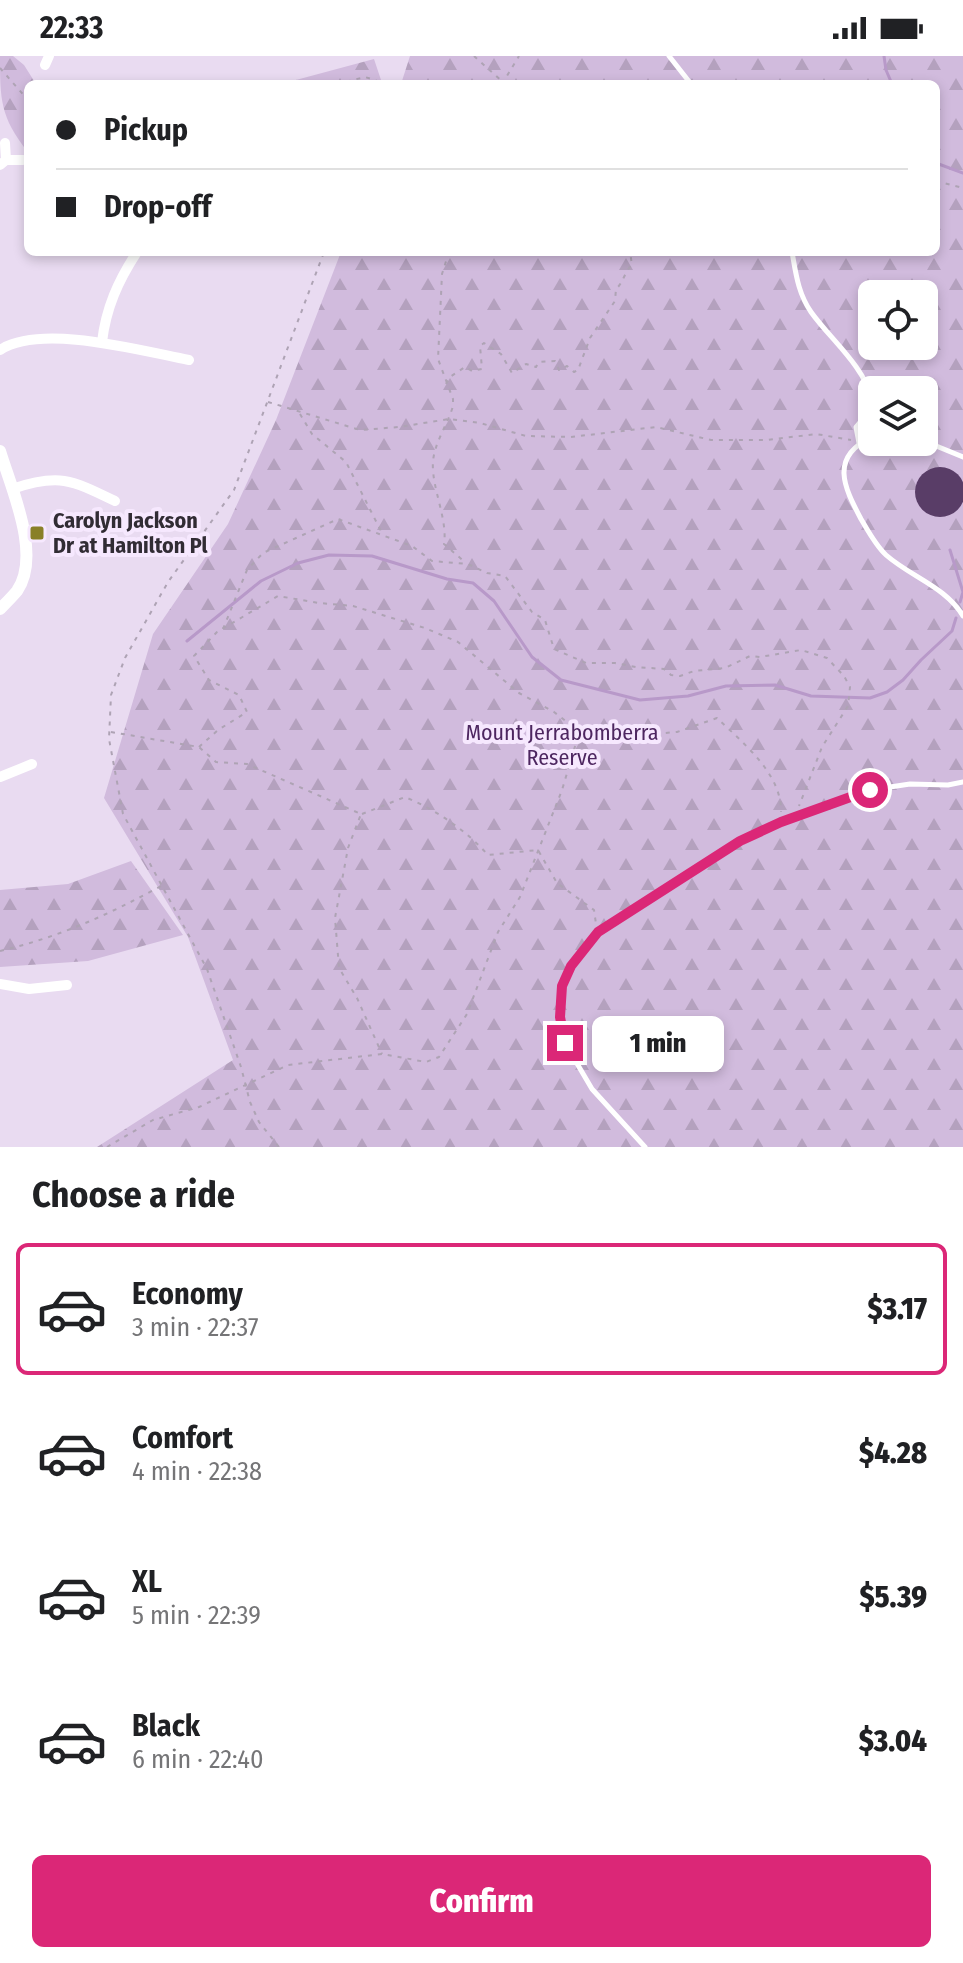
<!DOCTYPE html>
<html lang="en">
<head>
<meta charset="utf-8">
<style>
  body { margin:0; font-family:"Fira Sans Condensed",sans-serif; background:#f6f6f6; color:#202124; height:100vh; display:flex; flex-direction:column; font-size:30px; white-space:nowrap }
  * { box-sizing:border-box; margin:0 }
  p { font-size:26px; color:#757577 }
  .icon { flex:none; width:44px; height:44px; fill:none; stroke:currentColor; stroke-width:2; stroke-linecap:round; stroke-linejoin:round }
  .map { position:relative; height:1091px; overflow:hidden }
  .drawer { display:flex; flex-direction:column; background:#fff; flex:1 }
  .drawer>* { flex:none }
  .guide { position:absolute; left:24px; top:24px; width:916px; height:176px; border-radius:12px; box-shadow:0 4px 12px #0003; display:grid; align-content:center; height:176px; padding:0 32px; background:#fff }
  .fabs { position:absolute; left:858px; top:224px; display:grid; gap:16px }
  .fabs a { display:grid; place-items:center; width:80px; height:80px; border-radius:12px; background:#fff; box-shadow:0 4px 12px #0003; font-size:40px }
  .end { position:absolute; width:36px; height:36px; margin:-18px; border:10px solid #db2777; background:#fff; box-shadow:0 0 0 4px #fff }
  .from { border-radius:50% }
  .bubble { position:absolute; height:56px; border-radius:12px; background:#fff; box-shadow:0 4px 12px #0003; font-size:26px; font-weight:800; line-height:56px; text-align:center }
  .guide b { display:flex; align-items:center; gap:28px; height:76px; font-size:30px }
  .guide b+b { border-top:2px solid #e0e0e0 }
  .guide i { width:20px; height:20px; background:#202124 }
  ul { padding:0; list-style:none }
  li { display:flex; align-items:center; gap:24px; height:132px; margin:0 16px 12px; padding:0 16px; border:4px solid transparent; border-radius:12px }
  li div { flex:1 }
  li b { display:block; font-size:30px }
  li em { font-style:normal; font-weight:800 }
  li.active { border-color:#db2777 }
  li>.icon { width:72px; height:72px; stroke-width:1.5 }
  h2 { padding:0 32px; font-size:36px; line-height:96px }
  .primary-button { display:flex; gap:16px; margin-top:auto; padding:16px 32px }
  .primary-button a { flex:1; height:92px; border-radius:12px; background:#db2777; color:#fff; font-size:32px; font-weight:800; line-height:92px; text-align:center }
  .status { display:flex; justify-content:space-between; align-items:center; height:56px; padding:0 40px; background:#fff; direction:ltr }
  .status svg { height:22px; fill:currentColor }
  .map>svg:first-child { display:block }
</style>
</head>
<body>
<div class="status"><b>22:33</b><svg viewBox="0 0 49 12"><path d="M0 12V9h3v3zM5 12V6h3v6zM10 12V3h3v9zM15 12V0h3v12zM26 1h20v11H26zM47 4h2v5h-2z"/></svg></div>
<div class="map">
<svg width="963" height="1091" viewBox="0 0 963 1091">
  <defs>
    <pattern id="forest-firs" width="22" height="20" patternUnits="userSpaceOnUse" patternTransform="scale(2)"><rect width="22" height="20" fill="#d1bbdd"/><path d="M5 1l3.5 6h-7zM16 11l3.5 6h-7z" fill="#b4a1be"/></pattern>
  </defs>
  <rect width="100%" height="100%" fill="#e9dbf1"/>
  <g fill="url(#forest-firs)" fill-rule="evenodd">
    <path d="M0 0H13L24 9 36 28H28V96C0 61 0 43 0 0Z"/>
    <path d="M410 0H963V1091H97L233 1004 188 881 104 742 153 578 228 468 276 364 341 196H936V28H401ZM872 238H924V290H872ZM872 334H924V386H872Z"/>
    <path d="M374 3 382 27 281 28Z"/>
    <path d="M131 805 183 879 88 905 0 911V834L68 828Z"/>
  </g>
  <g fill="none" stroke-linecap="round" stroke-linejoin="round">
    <g stroke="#b899c9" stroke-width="3">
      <path d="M884 0 886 14 892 28"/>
      <path d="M936 107 963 117"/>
      <path d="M950 494 963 536 960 546"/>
      <path d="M187 585 261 525 298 507 329 499 372 500 447 523 473 527 494 545 532 601 561 624 640 644 688 640 726 630 775 629 811 640 870 642 887 636 903 624 921 604 952 575 956 562"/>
    </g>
  </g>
  <circle fill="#593d67" cx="940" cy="436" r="25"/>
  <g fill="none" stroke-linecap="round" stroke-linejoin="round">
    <g stroke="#aea3b4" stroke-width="2" stroke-dasharray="4 6" stroke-linecap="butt">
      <path d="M474 0 505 28"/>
      <path d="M0 12 28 44"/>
      <path d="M337 28 365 21 387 28"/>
      <path d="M502 28 519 0"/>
      <path d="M936 125 963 132"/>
      <path d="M449 196 442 218 438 303 453 343V350C448 368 435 385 433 405 431 431 448 463 444 488L466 507"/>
      <path d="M446 328 450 321 465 311 472 315 482 313 480 290 484 287 501 298 512 317 526 308 536 311 539 306 555 305 559 314 567 310 574 316 578 314 590 282 615 245 616 233C624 226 624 216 632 209L630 196"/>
      <path d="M268 346 360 374 399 371 449 363 480 367 526 380 571 381 656 371 711 384H767L816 378 851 384"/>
      <path d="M300 358 312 378 346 406 383 479"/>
      <path d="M223 573 247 514 263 497 338 463 412 490 432 505 468 508 487 517 505 520 532 556 545 564 554 593 586 607H615L636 611 664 613 671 619 680 620 694 615 725 612 750 600 760 601 801 594 827 602 844 620 850 631 848 650 822 691 799 750"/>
      <path d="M111 676 199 691 216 706 247 708 361 758 348 792 335 862 339 912 357 942 382 998"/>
      <path d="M199 691 218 674 247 656 239 639 209 624 194 600 217 576 278 540 319 547 353 550 425 572 458 586 519 637 554 656 580 676 606 682 677 676 717 662C743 687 782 718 781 756"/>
      <path d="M362 758 405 741C436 754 466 774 488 799L538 794 557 827 594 854 596 868"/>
      <path d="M0 895C59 881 108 859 161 830"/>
      <path d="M107 1091 153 1064 199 1051 288 1009 382 998 426 1006 439 1001 467 958 498 876 520 841 562 734 579 677"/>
      <path d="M279 1091 259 1066 250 1046 241 1011 207 913 123 758 109 683 111 639 125 602 168 526 234 434 324 196"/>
    </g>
    <g stroke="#fff" stroke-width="5">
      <path d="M669 0 691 28"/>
      <path d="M792 196C796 218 798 237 811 256 831 284 863 309 872 343"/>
      <path d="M872 381C829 401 844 431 861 463 868 475 876 490 886 499 911 521 946 531 963 560"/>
      <path d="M924 385 963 401"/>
      <path d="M859 387 856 371 872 352"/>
      <path d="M645 1091 592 1033 565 987 560 961 562 930 571 910 598 876 718 799 781 766 870 734 910 728 948 729 963 726"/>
    </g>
    <g stroke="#fff" stroke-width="10">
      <path d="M45 9 49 0"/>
      <path d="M6 104H23"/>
      <path d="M0 109 6 104 5 87"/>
      <path d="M102 286C106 252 118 225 137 196"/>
      <path d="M0 294C41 267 142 295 189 304"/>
      <path d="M12 433C59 417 72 424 115 445"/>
      <path d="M0 721 32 708"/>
      <path d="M0 928 29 933 67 929"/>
    </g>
    <path stroke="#fff" stroke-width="12" d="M0 395C11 432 42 499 17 535 12 541 6 547 0 553"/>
  </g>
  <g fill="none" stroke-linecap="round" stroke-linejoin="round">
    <path stroke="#db2777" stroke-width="10" d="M565 987 560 961 562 930 571 910 598 876 740 785 781 766 870 734"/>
  </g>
  <rect fill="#898027" stroke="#f6e8fe" stroke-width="3" x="29" y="469" width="16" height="16" rx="4"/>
  <g text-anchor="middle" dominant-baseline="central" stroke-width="8" stroke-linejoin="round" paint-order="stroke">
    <g font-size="22" font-weight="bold" fill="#312c34" stroke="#f6e8fe" text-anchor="start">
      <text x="53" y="464">Carolyn Jackson<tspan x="53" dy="25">Dr at Hamilton Pl</tspan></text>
    </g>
    <g font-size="22" fill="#4d2660" stroke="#f6e8fe">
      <text x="562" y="676">Mount Jerrabomberra<tspan x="562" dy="25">Reserve</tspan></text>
    </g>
  </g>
</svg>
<div class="fabs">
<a><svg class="icon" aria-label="locate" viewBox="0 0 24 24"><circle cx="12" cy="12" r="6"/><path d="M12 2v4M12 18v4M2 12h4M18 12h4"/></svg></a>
<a><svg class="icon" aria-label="layers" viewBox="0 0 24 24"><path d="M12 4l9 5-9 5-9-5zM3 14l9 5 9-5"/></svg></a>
</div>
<i class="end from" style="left:870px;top:734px"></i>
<i class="end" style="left:565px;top:987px"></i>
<div class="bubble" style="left:592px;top:960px;width:132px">1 min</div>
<div class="guide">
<b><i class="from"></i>Pickup</b>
<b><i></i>Drop-off</b>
</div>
</div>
<section class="drawer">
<h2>Choose a ride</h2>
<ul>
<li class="active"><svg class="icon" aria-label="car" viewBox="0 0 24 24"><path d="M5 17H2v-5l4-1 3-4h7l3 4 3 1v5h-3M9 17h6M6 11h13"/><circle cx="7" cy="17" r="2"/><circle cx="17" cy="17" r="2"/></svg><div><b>Economy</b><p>3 min · 22:37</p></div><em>$3.17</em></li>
<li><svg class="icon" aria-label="car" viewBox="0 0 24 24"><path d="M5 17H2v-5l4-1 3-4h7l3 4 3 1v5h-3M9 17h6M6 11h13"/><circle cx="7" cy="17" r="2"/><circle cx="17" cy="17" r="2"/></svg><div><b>Comfort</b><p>4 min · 22:38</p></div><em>$4.28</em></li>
<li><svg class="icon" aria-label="car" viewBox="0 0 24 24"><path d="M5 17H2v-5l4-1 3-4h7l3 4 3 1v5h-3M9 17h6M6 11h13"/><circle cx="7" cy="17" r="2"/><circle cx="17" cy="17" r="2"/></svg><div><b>XL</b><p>5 min · 22:39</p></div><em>$5.39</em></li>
<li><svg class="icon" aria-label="car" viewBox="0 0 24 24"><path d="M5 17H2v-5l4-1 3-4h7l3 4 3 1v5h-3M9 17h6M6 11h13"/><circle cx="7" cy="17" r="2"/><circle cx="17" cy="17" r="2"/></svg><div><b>Black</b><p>6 min · 22:40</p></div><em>$3.04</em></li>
</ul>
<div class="primary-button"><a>Confirm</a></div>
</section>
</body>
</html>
